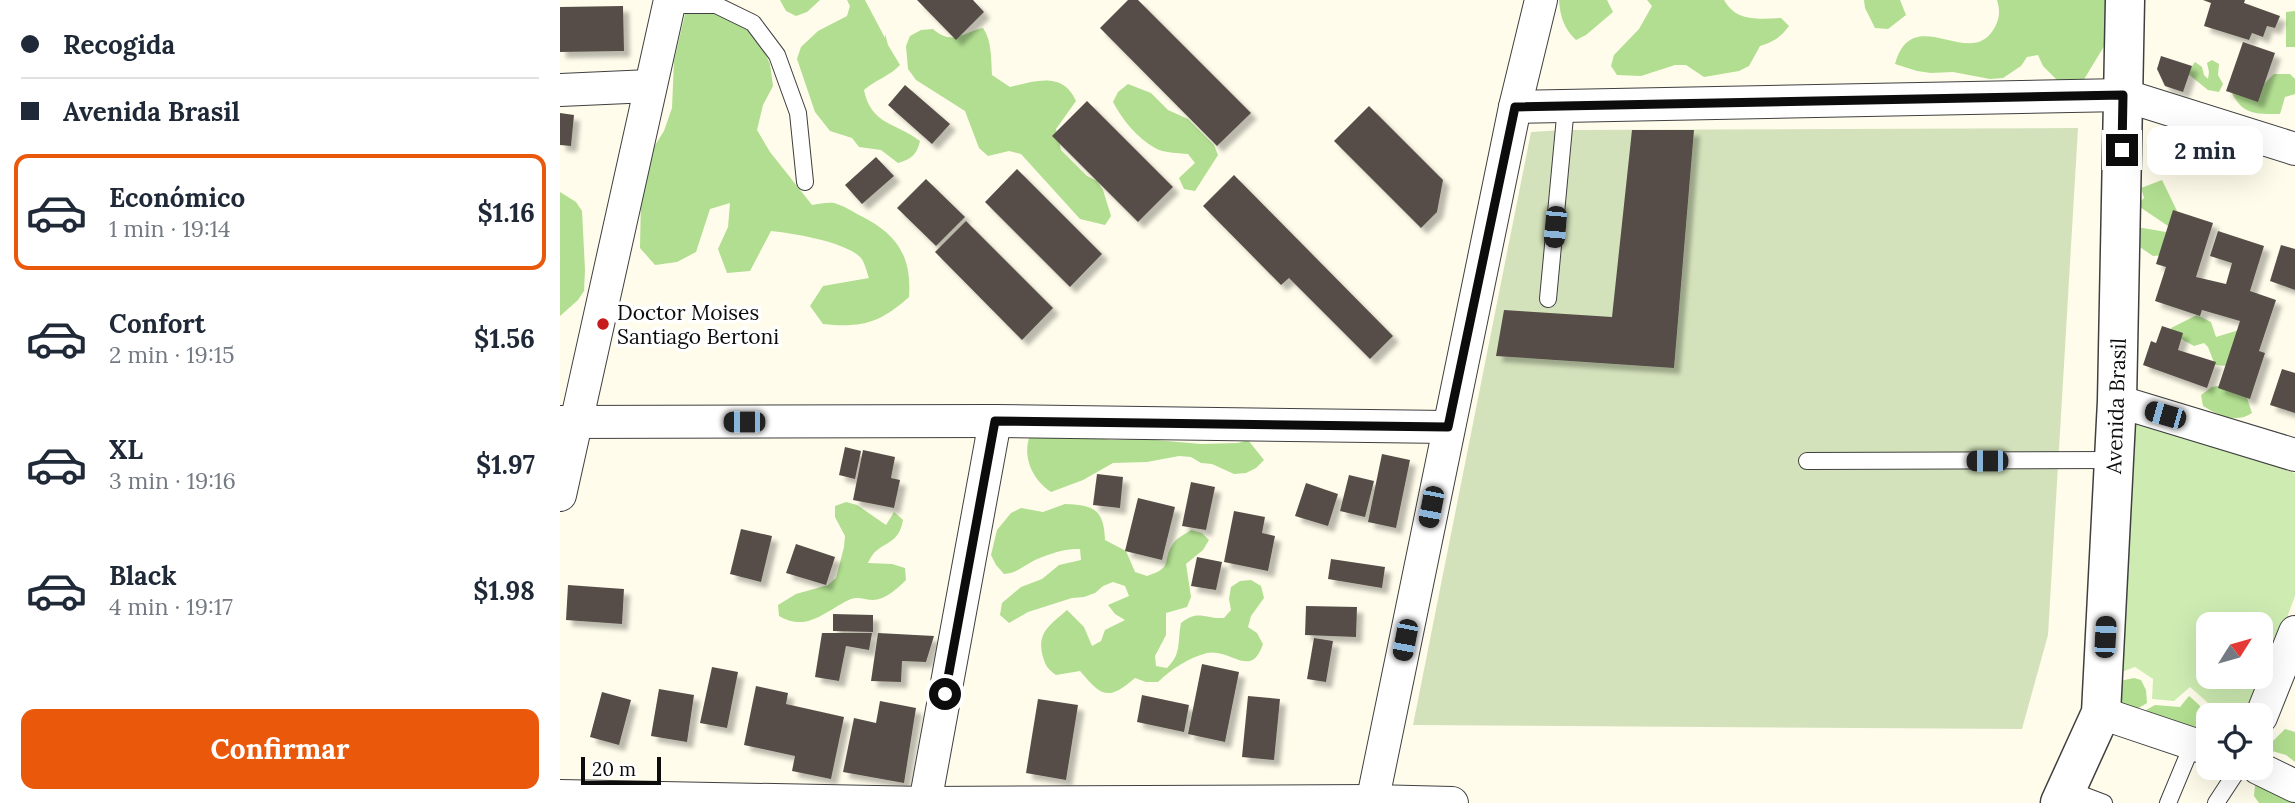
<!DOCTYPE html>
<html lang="es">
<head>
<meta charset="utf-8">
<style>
  body { margin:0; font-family:Lora,serif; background:#f6f6f7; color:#1f2937; height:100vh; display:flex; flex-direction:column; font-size:26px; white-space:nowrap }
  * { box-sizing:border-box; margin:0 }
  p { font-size:23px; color:#747a83 }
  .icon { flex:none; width:38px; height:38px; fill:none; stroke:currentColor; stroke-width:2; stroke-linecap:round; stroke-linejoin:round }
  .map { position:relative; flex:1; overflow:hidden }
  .sheet { display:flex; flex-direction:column; background:#fff; width:560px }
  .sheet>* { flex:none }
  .top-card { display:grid; align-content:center; height:154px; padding:0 21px; background:#fff }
  .needle { width:46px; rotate:53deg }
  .fabs { position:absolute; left:1636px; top:612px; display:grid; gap:14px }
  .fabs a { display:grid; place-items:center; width:77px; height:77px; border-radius:14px; background:#fff; box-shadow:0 7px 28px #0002; font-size:35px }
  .scale { position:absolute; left:21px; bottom:18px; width:80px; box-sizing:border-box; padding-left:7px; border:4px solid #0c0c0c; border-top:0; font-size:19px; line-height:24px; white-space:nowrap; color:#0c0c0c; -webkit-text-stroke:5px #fff; paint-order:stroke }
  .end { position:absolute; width:32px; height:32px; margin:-16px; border:9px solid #0c0c0c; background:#fff; box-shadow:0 0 0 4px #fff }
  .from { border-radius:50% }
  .bubble { position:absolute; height:49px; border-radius:14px; background:#fff; box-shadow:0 7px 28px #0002; font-size:23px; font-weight:800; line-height:49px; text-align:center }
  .car { position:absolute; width:21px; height:42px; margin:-21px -10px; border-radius:9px; box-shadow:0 0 5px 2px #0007; background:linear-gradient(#222 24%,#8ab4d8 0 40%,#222 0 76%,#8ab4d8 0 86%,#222 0) }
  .top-card b { display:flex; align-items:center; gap:24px; height:66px; font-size:26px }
  .top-card b+b { border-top:2px solid #e0e1e3 }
  .top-card i { width:18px; height:18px; background:#1f2937 }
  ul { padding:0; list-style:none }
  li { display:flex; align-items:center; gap:21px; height:116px; margin:0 14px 10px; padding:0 7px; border:4px solid transparent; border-radius:14px }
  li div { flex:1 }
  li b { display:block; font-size:26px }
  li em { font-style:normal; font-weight:800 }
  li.active { border-color:#ea580c }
  li>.icon { width:63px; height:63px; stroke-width:1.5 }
  .button { display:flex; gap:14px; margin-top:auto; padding:14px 21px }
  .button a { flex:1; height:80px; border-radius:14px; background:#ea580c; color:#fff; font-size:28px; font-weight:800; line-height:80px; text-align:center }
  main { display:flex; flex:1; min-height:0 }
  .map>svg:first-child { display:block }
</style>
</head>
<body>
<main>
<section class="sheet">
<div class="top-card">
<b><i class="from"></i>Recogida</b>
<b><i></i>Avenida Brasil</b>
</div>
<ul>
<li class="active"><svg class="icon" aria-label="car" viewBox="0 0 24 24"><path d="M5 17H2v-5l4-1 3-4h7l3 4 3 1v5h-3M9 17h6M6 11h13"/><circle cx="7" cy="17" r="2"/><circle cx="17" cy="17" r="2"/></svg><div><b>Económico</b><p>1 min · 19:14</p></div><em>$1.16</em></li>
<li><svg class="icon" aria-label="car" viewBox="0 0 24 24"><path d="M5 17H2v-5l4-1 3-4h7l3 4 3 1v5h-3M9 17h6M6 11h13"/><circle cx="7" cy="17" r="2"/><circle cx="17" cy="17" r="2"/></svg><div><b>Confort</b><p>2 min · 19:15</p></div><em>$1.56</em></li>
<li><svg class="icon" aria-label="car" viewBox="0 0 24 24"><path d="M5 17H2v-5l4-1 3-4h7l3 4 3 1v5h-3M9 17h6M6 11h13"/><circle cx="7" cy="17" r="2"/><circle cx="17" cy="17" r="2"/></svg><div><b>XL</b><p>3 min · 19:16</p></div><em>$1.97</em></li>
<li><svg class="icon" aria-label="car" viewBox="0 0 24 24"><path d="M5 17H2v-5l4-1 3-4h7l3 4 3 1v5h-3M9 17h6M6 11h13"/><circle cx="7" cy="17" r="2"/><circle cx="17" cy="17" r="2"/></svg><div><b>Black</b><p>4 min · 19:17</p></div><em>$1.98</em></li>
</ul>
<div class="button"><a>Confirmar</a></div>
</section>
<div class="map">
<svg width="1735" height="803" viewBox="0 0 1735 803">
  <defs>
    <filter id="shadow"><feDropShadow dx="6" dy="6" stdDeviation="2" flood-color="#0004"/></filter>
  </defs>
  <rect width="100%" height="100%" fill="#fffceb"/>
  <path fill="#ceecb2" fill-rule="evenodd" d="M1569 417 1735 473V596L1690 716H1655L1647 702 1630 687 1614 701 1592 699 1593 679 1575 667 1556 674ZM1648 625H1701V677H1648Z"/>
  <g fill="#b1de90">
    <path d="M220 0H260L247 12 236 16 226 11Z"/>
    <path d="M287 0H305L325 38V34L328 45 340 65C330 76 315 80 304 90 311 125 335 122 360 141 357 154 352 159 338 163L321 150 299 147 292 138 270 131 255 112 237 59 241 47 258 31 287 16 290 6Z"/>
    <path d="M999 0H1047L1053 12 1026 35 1016 40C1004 29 1000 16 999 0Z"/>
    <path d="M1087 0H1164C1176 22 1199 19 1221 18L1229 26C1220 38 1213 42 1200 46L1189 66 1179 71 1144 77 1126 65H1115L1081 76 1057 75 1051 66 1054 55 1079 29 1092 6Z"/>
    <path d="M1304 0H1340L1346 15 1328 29 1315 28 1305 8Z"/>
    <path d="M1437 0H1560L1546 43 1523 81 1501 84 1483 66 1478 55 1467 57 1461 66 1443 78 1430 79 1393 72 1371 73 1357 71 1335 64C1353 0 1411 73 1435 27 1440 17 1440 10 1437 0Z"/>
    <path d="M148 4 196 33 210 64 213 86 203 105 197 130 210 152 252 205C259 204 267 202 274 203 282 205 292 211 299 215 336 233 352 255 349 297 320 323 302 328 263 324L250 306 263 286 309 278C307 273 305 263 301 258 287 242 232 233 211 231L190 271 167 273 158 249 168 227 170 203 150 209 136 252 117 262 95 265 80 248 81 199 92 150 104 131 112 108 114 61 125 14Z"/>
    <path d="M1735 11V47H1726V12Z"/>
    <path d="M423 28C432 41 431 59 432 75L450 87C475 81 503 71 516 101L496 129 501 150 527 176 537 181 543 190 551 216 545 225 520 219 461 154 449 151 428 156 419 148 405 111 356 80 348 69 346 46 350 36 361 30 373 29C393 46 401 33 423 28Z"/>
    <path d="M1652 60 1659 64 1658 75 1663 84 1659 92 1648 90 1627 73 1635 62 1642 67 1644 75 1648 79 1649 72 1647 63Z"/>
    <path d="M1714 74H1730L1735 79V94L1725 97 1720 114C1695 114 1682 115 1671 91L1704 84Z"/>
    <path d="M568 84 591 93 608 110 628 119 654 145 658 155 635 191 624 189 619 178 635 163 628 154C617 153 604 153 595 148 577 138 562 119 553 102L558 92Z"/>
    <path d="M1602 180 1620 217 1608 226 1577 205 1584 198 1581 188Z"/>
    <path d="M0 192 16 202 22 211 25 270 24 291 18 300 0 316Z"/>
    <path d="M1577 227 1606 232 1604 255 1593 256 1571 241Z"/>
    <path d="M1637 315 1651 322 1656 337 1679 330 1667 366 1655 365 1648 347 1644 343 1634 346 1616 336 1611 328Z"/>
    <path d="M1668 384 1687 398 1692 413C1676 424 1658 415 1643 406L1641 395 1652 387Z"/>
    <path d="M503 432 551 440 584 439 641 444 678 443 688 440 704 460 696 468 686 473 674 474 652 464 641 463 631 457 619 456 587 462 553 463 523 480 491 492C472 479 462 457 470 435Z"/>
    <path d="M286 502 297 505 326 525 334 512 343 520C338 549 318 539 308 563L332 564 345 568 346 580C338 588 325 600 313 600 306 600 298 596 291 599 266 610 248 633 219 616L218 605 236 594 268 585 276 578 284 547 285 536 275 517V506Z"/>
    <path d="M505 504C532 505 544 508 545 540L566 551 575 572 587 576C615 567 601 561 613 544 616 538 626 534 631 530L642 533 649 540 643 550 626 564 631 597 627 607 606 613V635L595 656 596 666 607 668C622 653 617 643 621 623 639 609 644 619 664 618L671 610 669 599 671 587 680 581 691 580 701 586 704 598 691 616 688 627 697 633 703 644C691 680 671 648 647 653 630 657 610 670 598 682H586L575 678C548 701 542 697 520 671L496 675C488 669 486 667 483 657 476 633 490 625 507 610L524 627 532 646 541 641 545 630 565 620 555 614 548 605 569 596 565 586 553 582 543 586 535 593 524 597 512 598 468 612 449 623 440 615 442 603 461 587 482 579 499 565 521 560 520 549C505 548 489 554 475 560 463 566 457 573 444 574L436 565 431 555 437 530 451 513 461 508 483 512Z"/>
    <path d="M1574 678 1581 680 1586 690 1587 703 1572 712 1551 703 1555 682Z"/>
    <path d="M1629 696C1648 712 1648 715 1648 739L1577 715 1595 705 1620 707Z"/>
    <path d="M1725 729 1735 732V762L1726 755 1712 751 1709 745Z"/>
    <path d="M1695 785 1735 803H1699L1694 796Z"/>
  </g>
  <path fill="#d4e2bb" d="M1518 128 1488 635 1462 729 853 725 971 132 1003 130Z"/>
  <g fill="#564e48" filter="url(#shadow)">
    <path d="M357 0H413L424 12 396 40Z"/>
    <path d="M568 0H578L691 113 657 146 540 28Z"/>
    <path d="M1643 0H1685L1684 3 1720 16 1715 28 1707 26 1703 37 1692 33 1689 40 1644 26 1651 3Z"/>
    <path d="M63 6 64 51 0 52V7Z"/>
    <path d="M1683 42 1715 53 1698 102 1666 91Z"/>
    <path d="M1601 56 1632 66 1623 92 1605 86 1597 69Z"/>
    <path d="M345 85 390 124 372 144 328 105Z"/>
    <path d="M527 101 613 187 578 222 492 136Z"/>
    <path d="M809 106 883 180 877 212 861 228 774 141Z"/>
    <path d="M0 113 14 115 11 146 0 145Z"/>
    <path d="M1072 130H1134L1114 368 936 356 944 310 1052 317Z"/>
    <path d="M316 157 334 176 302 204 285 185Z"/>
    <path d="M457 169 542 254 510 287 425 202Z"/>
    <path d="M674 175 833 336 810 359 729 278 721 285 643 206Z"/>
    <path d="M366 179 405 217 376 246 337 208Z"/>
    <path d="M1613 210 1653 223 1636 277 1666 284 1672 263 1650 256 1658 231 1704 246 1690 291 1716 300 1699 351 1705 353 1690 399 1658 388 1680 321 1642 310 1640 316 1595 301 1606 267 1596 264Z"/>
    <path d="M406 221 493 308 462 340 375 252Z"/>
    <path d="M1721 245 1735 249V290L1710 281Z"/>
    <path d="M1602 326 1623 333 1618 350 1656 362 1647 388 1583 365 1591 341 1596 343Z"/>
    <path d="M1722 369 1735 373V413L1710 405Z"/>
    <path d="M285 447 301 451 295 479 279 475Z"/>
    <path d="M303 450 335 457 331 478 340 480 334 508 293 500Z"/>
    <path d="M822 454 850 460 836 528 808 522Z"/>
    <path d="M537 474 563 477 560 508 533 505Z"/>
    <path d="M789 475 814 481 805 517 780 511Z"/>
    <path d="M631 482 655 487 646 530 622 526Z"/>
    <path d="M746 483 778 494 768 526 735 516Z"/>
    <path d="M578 498 615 507 602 560 565 551Z"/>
    <path d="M674 511 705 517 702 533 715 536 708 571 664 562Z"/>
    <path d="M181 529 212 536 201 582 170 574Z"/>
    <path d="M236 544 275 557 266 585 226 573Z"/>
    <path d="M637 557 662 562 656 590 631 586Z"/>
    <path d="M771 559 825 567 822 588 768 579Z"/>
    <path d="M8 585 64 589 62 624 6 620Z"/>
    <path d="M746 606 797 607 796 637 745 635Z"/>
    <path d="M273 614 313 615V632L273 631Z"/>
    <path d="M262 633H312L309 650 286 646 279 681 255 677Z"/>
    <path d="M318 633 374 636 366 662 342 661 341 682 311 681Z"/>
    <path d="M754 638 773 641 766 682 747 679Z"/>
    <path d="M642 664 679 672 665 742 628 734Z"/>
    <path d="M152 667 178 672 167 728 140 723Z"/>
    <path d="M196 686 228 693 226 704 284 717 271 779 232 771 235 756 184 745Z"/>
    <path d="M99 689 134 695 127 742 91 736Z"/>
    <path d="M42 692 71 700 59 745 30 737Z"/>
    <path d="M582 695 629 705 624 732 577 722Z"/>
    <path d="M688 696 720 699 714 760 682 757Z"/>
    <path d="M478 699 518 705 506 780 466 773Z"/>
    <path d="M320 701 356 708 344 783 283 772 294 718 316 723Z"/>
  </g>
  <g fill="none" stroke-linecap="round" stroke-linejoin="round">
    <defs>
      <g id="service">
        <path d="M109 5H156L193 23 217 55 238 113 245 182"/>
        <path d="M988 299 1006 106"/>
        <path d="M1247 461 1555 460"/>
        <path d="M1507 789 1544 803"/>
        <path d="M1608 803 1633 743"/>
        <path d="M1656 803 1679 768"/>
      </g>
      <g id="minor">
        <path d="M0 90 90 86"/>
        <path d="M955 107 1563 95 1735 149"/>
        <path d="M1557 401 1735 455"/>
        <path d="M0 422 435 421 888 427"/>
        <path d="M0 495 110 0"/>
        <path d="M1541 713 1648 749"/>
        <path d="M1701 717 1735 632"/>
        <path d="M1698 768 1735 786"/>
        <path d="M0 796 365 803 812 801 892 803"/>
        <path d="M365 803 435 421"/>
        <path d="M812 803 955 107 981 0"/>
      </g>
      <path id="tertiary" d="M1500 803 1541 713 1557 401 1565 0"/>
    </defs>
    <use href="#service" stroke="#3f3f3f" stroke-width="18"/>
    <use href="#minor" stroke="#3f3f3f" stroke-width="34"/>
    <use href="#tertiary" stroke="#3f3f3f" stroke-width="41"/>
    <use href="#service" stroke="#fff" stroke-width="16"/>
    <use href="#minor" stroke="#fff" stroke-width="32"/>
    <use href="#tertiary" stroke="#fff" stroke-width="38"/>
  </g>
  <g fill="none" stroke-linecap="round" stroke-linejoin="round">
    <path stroke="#0c0c0c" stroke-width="9" d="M385 694 435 421 888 427 955 107 1563 95 1562 150"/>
  </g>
  <circle fill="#c61a1d" stroke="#fff" stroke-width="2.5" cx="43" cy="324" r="7"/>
  <g text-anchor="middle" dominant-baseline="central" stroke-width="7" stroke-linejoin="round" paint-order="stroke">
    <g font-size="21" fill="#0c0c0c" stroke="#fff" text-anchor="start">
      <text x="57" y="312">Doctor Moises<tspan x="57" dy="24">Santiago Bertoni</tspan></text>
    </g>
    <g font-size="21" fill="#0c0c0c" stroke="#fff">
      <text transform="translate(1556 406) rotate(-88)">Avenida Brasil</text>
    </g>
  </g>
</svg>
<div class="fabs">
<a><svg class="needle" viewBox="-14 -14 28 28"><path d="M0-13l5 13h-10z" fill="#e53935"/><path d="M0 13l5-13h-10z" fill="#747a83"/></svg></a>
<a><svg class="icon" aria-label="locate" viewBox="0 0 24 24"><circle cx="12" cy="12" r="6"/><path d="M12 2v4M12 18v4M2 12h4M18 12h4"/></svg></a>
</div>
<div class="scale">20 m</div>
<i class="end from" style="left:385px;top:694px"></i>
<i class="end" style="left:1562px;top:150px"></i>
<div class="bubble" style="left:1587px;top:126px;width:116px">2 min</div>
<i class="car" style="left:995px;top:227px;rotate:185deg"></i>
<i class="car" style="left:1605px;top:415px;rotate:286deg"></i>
<i class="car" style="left:184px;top:422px;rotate:270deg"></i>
<i class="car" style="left:1427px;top:461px;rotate:270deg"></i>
<i class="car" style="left:871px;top:507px;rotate:191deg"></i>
<i class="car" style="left:1545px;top:637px;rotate:3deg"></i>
<i class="car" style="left:845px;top:640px;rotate:191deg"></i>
</div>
</main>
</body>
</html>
